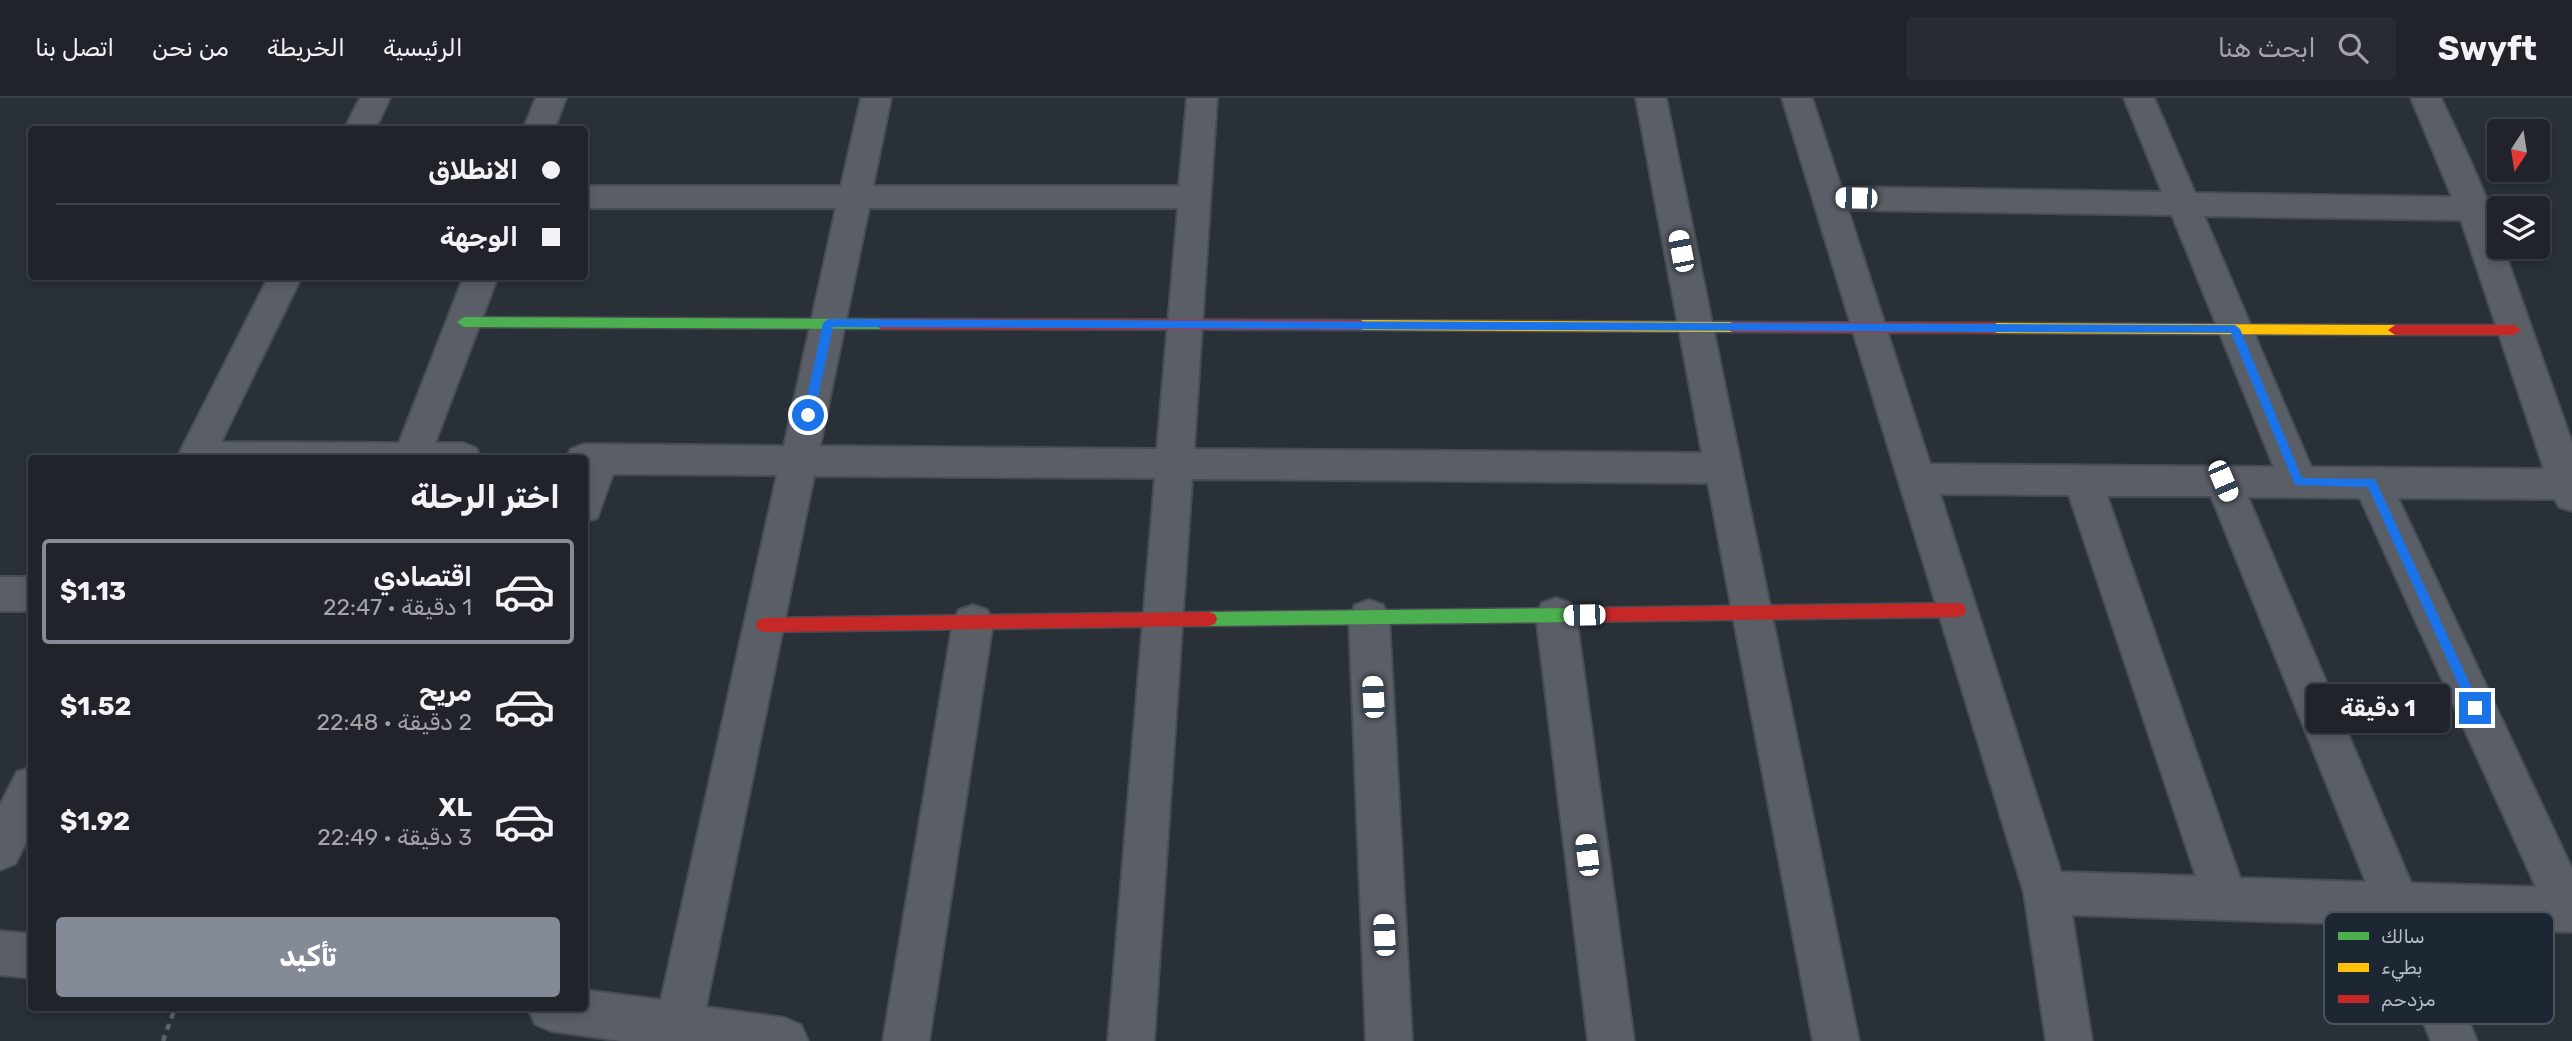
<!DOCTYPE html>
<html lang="ar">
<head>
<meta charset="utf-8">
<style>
  body { margin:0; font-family:Rubik,"Noto Sans Arabic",sans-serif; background:#282c32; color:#f1f3f6; direction:rtl; height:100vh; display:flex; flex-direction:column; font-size:26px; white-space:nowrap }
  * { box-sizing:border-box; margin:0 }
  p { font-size:23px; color:#a2a4a8 }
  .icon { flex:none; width:38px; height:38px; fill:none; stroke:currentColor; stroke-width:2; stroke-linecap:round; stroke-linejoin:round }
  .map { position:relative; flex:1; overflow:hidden; direction:ltr }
  .sheet { position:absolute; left:28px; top:357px; width:560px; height:556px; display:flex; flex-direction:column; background:#20242a; border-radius:7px; box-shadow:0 4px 10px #0003,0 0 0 2px #3d4147; direction:rtl }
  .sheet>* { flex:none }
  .top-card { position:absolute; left:28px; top:28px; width:560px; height:154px; border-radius:7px; box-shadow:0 4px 10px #0003,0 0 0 2px #3d4147; direction:rtl; display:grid; align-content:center; height:154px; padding:0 28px; background:#20242a }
  .needle { width:46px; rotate:192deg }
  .tools { position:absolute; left:2487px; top:21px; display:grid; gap:14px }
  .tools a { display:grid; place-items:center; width:63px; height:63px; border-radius:7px; background:#20242a; box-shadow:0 4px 10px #0003,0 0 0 2px #3d4147; font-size:35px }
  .end { position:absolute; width:32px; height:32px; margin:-16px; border:9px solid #1a73e8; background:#fff; box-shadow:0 0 0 4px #fff }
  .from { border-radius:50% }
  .bubble { position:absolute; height:49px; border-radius:7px; background:#20242a; box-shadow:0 4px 10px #0003,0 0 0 2px #3d4147; font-size:23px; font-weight:700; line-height:49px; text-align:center; direction:rtl }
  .car { position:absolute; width:21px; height:42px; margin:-21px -10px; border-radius:9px; box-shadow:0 0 5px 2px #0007; background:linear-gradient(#fff 24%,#345 0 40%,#fff 0 76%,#345 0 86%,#fff 0) }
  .top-card b { display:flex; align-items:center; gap:24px; height:66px; font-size:26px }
  .top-card b+b { border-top:2px solid #3d4147 }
  .top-card i { width:18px; height:18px; background:#f1f3f6 }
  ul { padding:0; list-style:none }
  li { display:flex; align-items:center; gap:21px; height:105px; margin:0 14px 10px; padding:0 14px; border:4px solid transparent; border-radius:7px }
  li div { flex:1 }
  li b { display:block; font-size:26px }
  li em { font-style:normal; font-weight:700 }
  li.on { border-color:#848b96 }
  li>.icon { width:63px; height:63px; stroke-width:1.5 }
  h2 { padding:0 28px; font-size:32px; line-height:84px }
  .action { display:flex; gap:14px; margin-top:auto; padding:14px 28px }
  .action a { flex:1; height:80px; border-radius:7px; background:#848b96; color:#fff; font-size:28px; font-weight:700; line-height:80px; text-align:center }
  header { display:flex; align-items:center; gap:42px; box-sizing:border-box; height:98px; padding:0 35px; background:#20242a; border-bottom:2px solid #3d4147 }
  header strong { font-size:33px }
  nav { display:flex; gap:38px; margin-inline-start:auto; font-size:24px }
  .search { width:490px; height:63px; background:#282c32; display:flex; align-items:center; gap:18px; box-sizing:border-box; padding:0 24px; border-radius:7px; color:#a2a4a8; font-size:26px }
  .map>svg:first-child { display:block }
</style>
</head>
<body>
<header>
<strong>Swyft</strong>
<div class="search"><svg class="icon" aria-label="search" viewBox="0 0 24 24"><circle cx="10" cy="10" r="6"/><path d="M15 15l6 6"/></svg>ابحث هنا</div>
<nav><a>الرئيسية</a><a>الخريطة</a><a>من نحن</a><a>اتصل بنا</a></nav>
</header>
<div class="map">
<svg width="2572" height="943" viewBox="0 0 2572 943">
  <rect width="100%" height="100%" fill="#2a3038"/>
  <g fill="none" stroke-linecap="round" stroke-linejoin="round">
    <defs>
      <g id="street">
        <path d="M360 0H390L375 32H344Z"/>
        <path d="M536 0H566L554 32H523Z"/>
        <path d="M861 0H891L873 88H1179L1187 0H1217L1194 351 1702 355 1636 0H1666L1859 943H1813L1708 385 1192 381 1154 943H1108L1155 380 814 378 706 909 785 920 801 927 808 943H621L551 933 535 926 528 910H584V892L661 902 777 377 613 376 597 420 584 424V360H566L571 351 584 346 784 348 836 110H584V88H841ZM869 110H1178L1157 351 820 348Z"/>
        <path d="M1782 0H1812L1841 89 2162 94 2124 0H2154L2195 95 2452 99 2411 0H2441C2456 34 2499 116 2499 149H2503L2572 345V413L2559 409 2555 401 2398 400 2572 771V834L2429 829 2477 943H2431L2384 827 2072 817 2092 943H2046L2024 795ZM1848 112 2172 117 2274 369 1930 366ZM2204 118 2461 122 2544 371 2311 369ZM1940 396 2069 397 2196 778 2061 774ZM2107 398H2211L2366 784 2240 780ZM2248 399 2360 400 2536 789 2411 785Z"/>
        <path d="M269 178H302L221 344 399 345 464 178H498L435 345H463L476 350 481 360H177Z"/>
        <rect x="0" y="479" width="32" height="34"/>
        <path d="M1556 500 1570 505 1576 517 1634 943H1588L1536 517 1542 505Z"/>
        <path d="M1369 502 1383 507 1389 519 1412 943H1366L1349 519 1355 507Z"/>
        <path d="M973 507 987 512 993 524 929 943H883L953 524 959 512Z"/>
        <path d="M32 669V733L15 766 0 772V707L17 674Z"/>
        <path d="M0 833 32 836V880L0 877Z"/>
      </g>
      <g id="fast">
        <path d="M464 219 881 221 888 226 881 231 464 229 457 224Z"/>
        <path d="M1574 510 1580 512 1582 517 1580 522 1574 524 1209 528 1203 526 1201 521 1203 516 1209 514Z"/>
      </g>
      <g id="slow">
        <path d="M1361 222 1732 224 1739 229 1732 234 1361 232 1354 227Z"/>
        <path d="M1995 225 2395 227 2402 232 2395 237 1995 235 1988 230Z"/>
      </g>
      <g id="jam">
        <path d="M881 221 1361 222 1368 227 1361 232 881 231 874 226Z"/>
        <path d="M1732 224 1995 225 2002 230 1995 235 1732 234 1725 229Z"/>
        <path d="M2395 227H2514L2521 232 2514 237H2395L2388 232Z"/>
        <path d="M1958 505 1964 507 1966 512 1964 517 1958 519 1574 524 1568 522 1566 517 1568 512 1574 510Z"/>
        <path d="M1209 514 1215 516 1217 521 1215 526 1209 528 764 534 758 532 756 527 758 522 764 520Z"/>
      </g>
    </defs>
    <use href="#street" stroke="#484c53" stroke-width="4"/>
    <use href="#fast" stroke="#484c53" stroke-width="3"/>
    <use href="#slow" stroke="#484c53" stroke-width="3"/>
    <use href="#jam" stroke="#484c53" stroke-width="3"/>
    <path stroke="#5d636a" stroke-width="4.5" stroke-dasharray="6 6" stroke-linecap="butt" d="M163 943 175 910"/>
    <use href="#street" fill="#5a5e66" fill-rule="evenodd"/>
    <use href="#fast" fill="#4caf50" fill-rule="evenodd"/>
    <use href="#slow" fill="#ffc107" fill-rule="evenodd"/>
    <use href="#jam" fill="#c62828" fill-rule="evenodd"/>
  </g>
  <path fill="#1a73e8" d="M828 221 2235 227 2240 231 2302 380 2375 381 2481 610 2480 614H2471L2368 389 2295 387 2231 235 833 229 814 317 808 321 803 317 823 225Z"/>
  <rect x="2324" y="814" width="230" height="112" rx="10" fill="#1d2633" stroke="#4a5360" stroke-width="2"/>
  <rect x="2338" y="834" width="31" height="8" fill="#4caf50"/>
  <rect x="2338" y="865" width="31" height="9" fill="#ffc107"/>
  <rect x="2338" y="897" width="31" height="8" fill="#c62828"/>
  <g font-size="19" fill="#b4bcc9">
    <text x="2381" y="845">سالك</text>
    <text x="2381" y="876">بطيء</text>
    <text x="2381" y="908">مزدحم</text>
  </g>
</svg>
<div class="tools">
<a><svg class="needle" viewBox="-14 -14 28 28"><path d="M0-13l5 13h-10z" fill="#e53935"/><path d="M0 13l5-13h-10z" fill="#a2a4a8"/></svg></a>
<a><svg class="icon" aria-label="layers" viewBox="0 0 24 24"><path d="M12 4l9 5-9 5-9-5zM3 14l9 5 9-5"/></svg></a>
</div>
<i class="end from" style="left:808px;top:317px"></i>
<i class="end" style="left:2475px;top:610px"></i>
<div class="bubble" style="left:2306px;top:586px;width:144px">1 دقيقة</div>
<i class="car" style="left:1856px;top:100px;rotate:271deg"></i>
<i class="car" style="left:1681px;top:153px;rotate:349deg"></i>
<i class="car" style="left:2223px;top:383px;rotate:157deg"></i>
<i class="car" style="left:1584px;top:517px;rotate:269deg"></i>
<i class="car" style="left:1373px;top:599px;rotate:357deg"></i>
<i class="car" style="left:1587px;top:757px;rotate:353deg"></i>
<i class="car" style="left:1384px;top:837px;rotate:357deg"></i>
<div class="top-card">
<b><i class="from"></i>الانطلاق</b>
<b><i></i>الوجهة</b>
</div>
<section class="sheet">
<h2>اختر الرحلة</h2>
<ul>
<li class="on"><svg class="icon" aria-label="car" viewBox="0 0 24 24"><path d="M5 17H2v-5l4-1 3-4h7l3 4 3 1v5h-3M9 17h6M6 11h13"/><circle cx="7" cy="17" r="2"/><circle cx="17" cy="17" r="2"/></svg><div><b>اقتصادي</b><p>1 دقيقة · 22:47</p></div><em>$1.13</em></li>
<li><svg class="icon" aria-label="car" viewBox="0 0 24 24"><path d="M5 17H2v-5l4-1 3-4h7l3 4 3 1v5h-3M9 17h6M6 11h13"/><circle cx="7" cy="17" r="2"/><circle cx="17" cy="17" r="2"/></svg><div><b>مريح</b><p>2 دقيقة · 22:48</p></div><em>$1.52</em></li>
<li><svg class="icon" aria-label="car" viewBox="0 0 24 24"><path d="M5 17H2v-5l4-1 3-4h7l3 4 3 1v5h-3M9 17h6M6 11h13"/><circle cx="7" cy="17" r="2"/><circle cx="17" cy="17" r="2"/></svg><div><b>XL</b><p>3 دقيقة · 22:49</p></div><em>$1.92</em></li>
</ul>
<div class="action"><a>تأكيد</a></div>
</section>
</div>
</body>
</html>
